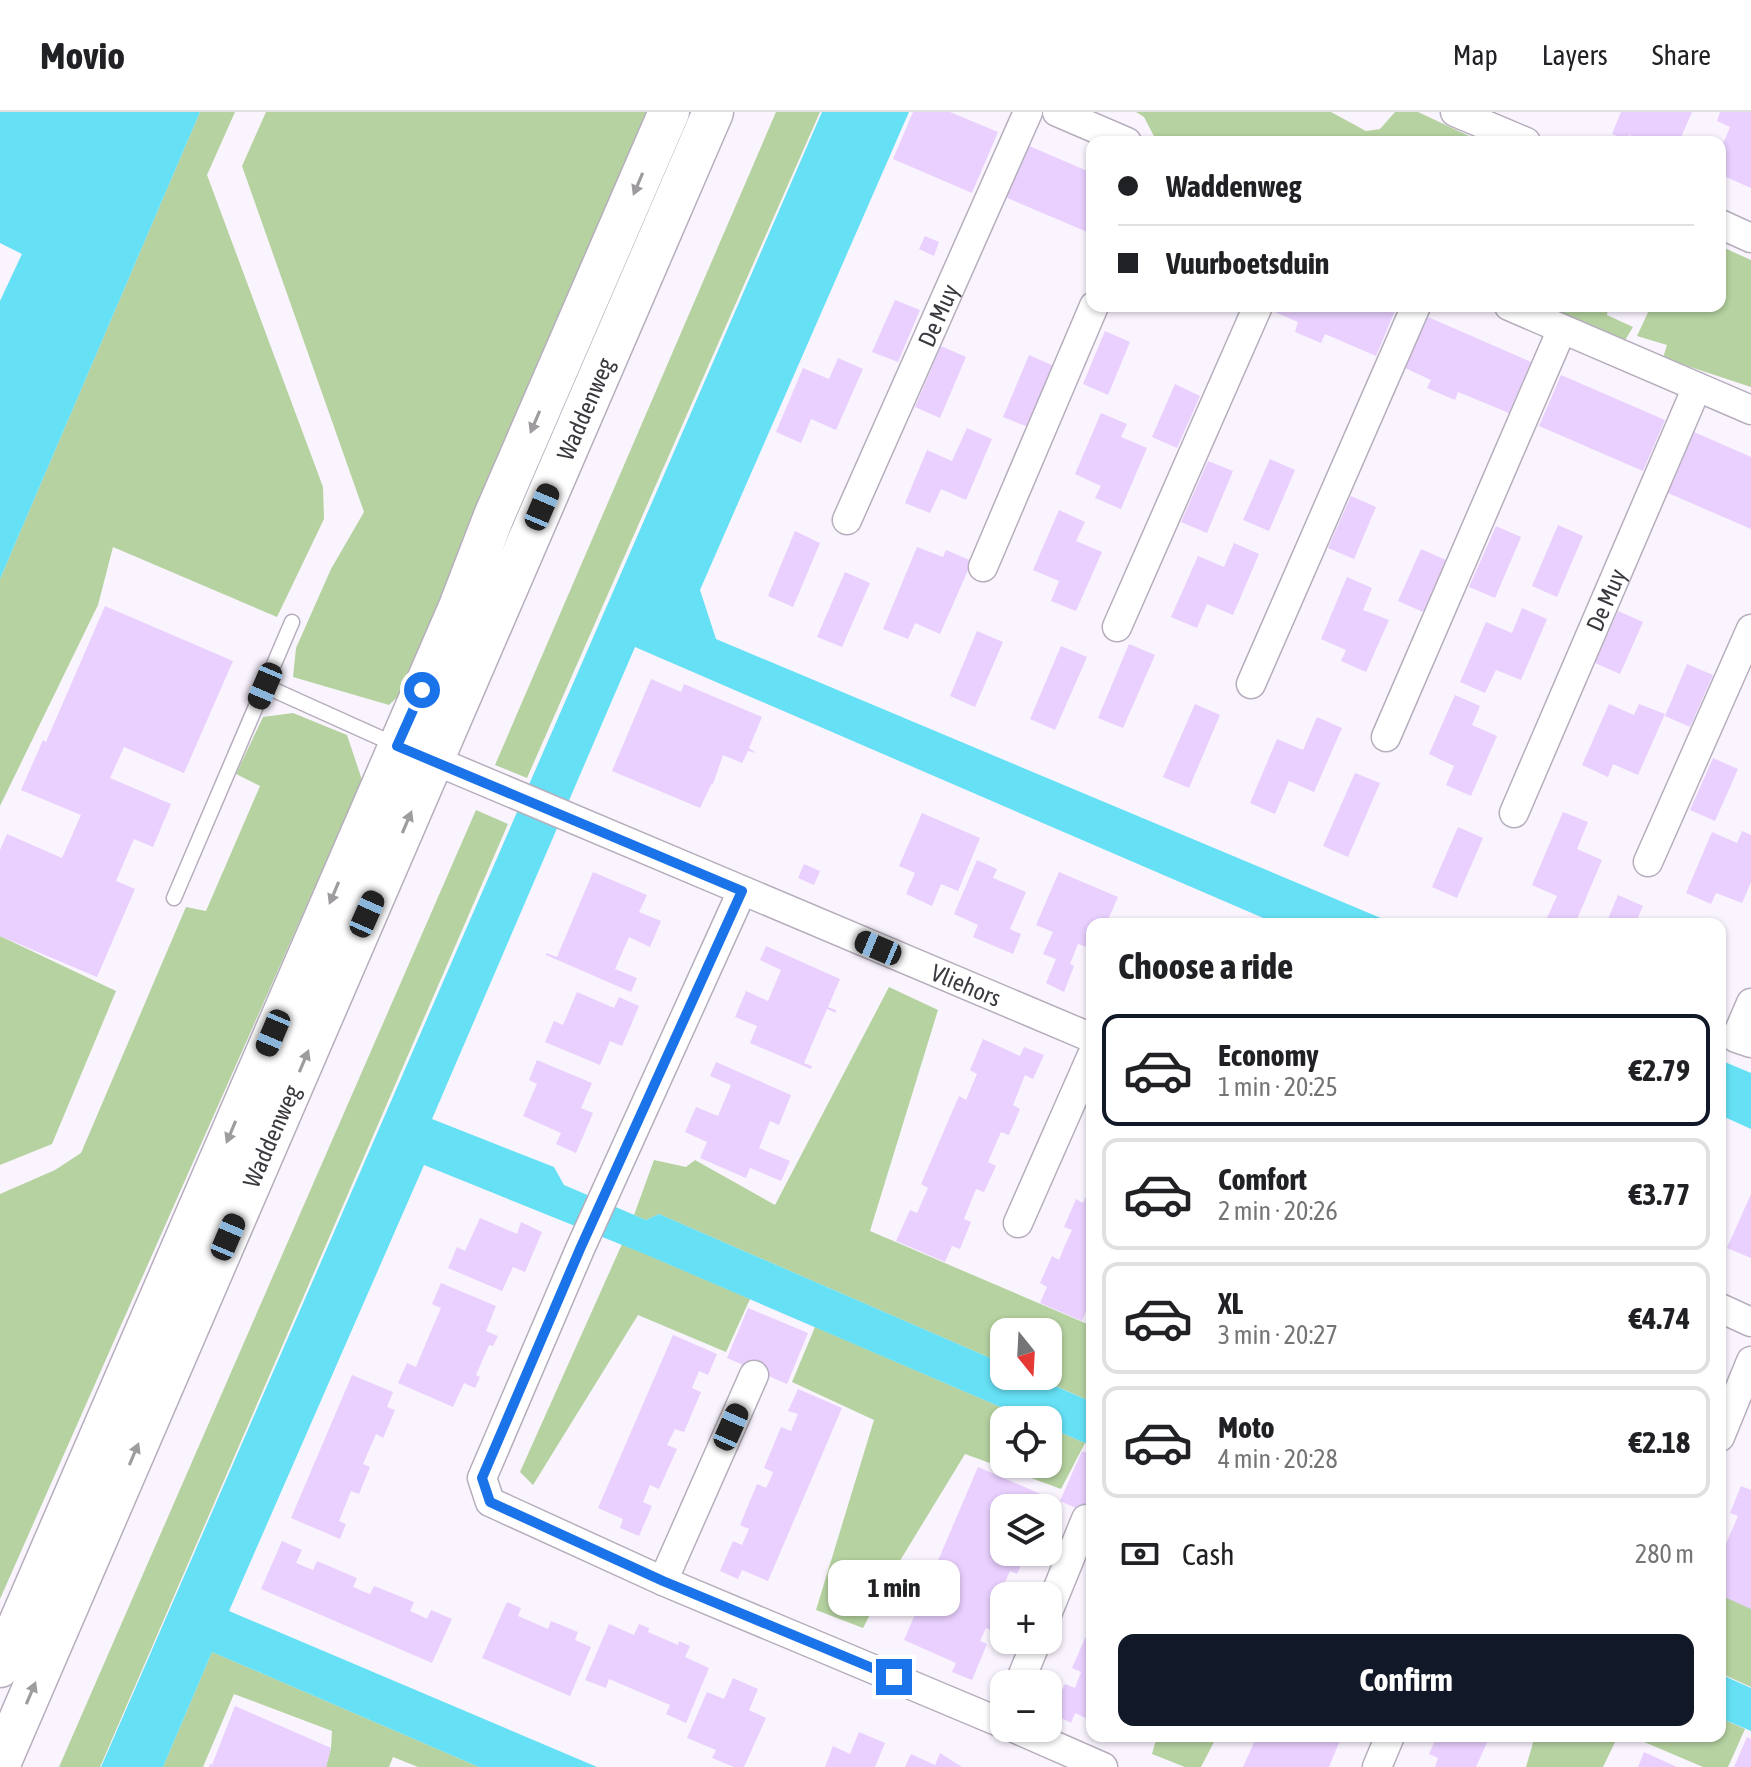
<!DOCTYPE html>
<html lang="en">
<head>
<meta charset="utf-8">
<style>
  body { margin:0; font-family:"Asap Condensed",sans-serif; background:#f6f6f6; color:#202124; height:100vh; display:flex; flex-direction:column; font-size:30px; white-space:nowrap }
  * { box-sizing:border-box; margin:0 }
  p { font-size:26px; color:#757577 }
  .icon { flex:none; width:44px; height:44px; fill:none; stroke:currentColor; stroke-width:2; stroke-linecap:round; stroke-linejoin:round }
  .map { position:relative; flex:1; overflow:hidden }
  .sheet { position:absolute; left:1086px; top:806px; width:640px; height:824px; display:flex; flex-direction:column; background:#fff; border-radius:16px; box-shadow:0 2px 6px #0004 }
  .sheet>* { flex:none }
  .banner { position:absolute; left:1086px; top:24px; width:640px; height:176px; border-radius:16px; box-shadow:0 2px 6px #0004; display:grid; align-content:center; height:176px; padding:0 32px; background:#fff }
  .needle { width:52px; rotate:162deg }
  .buttons { position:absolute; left:990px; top:1206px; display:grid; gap:16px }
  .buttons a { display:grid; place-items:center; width:72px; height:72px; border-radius:16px; background:#fff; box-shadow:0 2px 6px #0004; font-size:40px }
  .end { position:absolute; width:36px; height:36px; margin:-18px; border:10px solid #1a73e8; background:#fff; box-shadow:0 0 0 4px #fff }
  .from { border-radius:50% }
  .bubble { position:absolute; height:56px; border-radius:16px; background:#fff; box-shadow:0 2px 6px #0004; font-size:26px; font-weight:700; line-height:56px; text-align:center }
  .car { position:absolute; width:24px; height:48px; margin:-24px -12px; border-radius:10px; box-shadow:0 0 6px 2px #0007; background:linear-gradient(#222 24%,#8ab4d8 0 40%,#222 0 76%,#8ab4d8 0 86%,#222 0) }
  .banner b { display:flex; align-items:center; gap:28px; height:76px; font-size:30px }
  .banner b+b { border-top:2px solid #e0e0e0 }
  .banner i { width:20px; height:20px; background:#202124 }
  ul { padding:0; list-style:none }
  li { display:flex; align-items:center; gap:24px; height:112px; margin:0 16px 12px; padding:0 16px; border:4px solid #e0e0e0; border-radius:16px }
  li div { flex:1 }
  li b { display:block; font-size:30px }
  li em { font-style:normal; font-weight:700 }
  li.current { border-color:#111827 }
  li>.icon { width:72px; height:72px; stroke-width:1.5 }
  h2 { padding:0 32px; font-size:36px; line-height:96px }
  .pay { display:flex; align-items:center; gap:20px; height:88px; padding:0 32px; font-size:30px }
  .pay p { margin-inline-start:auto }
  .primary-button { display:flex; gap:16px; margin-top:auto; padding:16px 32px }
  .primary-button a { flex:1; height:92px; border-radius:16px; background:#111827; color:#fff; font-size:32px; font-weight:700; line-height:92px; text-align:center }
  header { display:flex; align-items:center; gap:48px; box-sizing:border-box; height:112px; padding:0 40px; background:#fff; border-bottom:2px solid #e0e0e0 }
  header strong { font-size:38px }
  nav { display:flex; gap:44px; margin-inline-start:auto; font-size:28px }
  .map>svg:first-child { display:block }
</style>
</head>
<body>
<header>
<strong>Movio</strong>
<nav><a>Map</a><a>Layers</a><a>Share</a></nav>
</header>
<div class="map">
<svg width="1751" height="1655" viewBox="0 0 1751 1655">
  <rect width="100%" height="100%" fill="#faf4fe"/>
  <g fill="#b5d2a0">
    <path d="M200 0H235L207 63 323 375 324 407 277 505 113 435 98 493 0 694V467Z"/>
    <path d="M266 0H658L405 578 389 593 293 565 296 536 331 457 364 400 242 54Z"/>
    <path d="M776 0H820L527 666 495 653Z"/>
    <path d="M1136 0H1331L1366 19 1380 17 1395 0H1418L1482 30H1157L1144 5Z"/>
    <path d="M1720 134 1751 148V275L1663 246 1667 233 1637 224 1651 194H1720Z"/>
    <path d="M1543 194H1608L1607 203 1633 215 1624 230Z"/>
    <path d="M293 601 347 623 362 668 0 1487V1082L55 1058 81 1041 186 795 206 799 260 674 236 662 263 605Z"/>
    <path d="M476 698 508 712 100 1655H59Z"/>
    <path d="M0 824 116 879 52 1032 0 1053Z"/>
    <path d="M889 875 938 898 870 1119 1092 1214V1290L1033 1264H1048V1220H1004V1252L659 1102 646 1108 634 1103 654 1048 686 1055 695 1048 775 1093Z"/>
    <path d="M622 1132 750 1187 726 1240 638 1203 533 1373 520 1360Z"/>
    <path d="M815 1215 1031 1308H1004V1352H1048V1315L1085 1331 1061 1377 965 1342 887 1470 863 1516 816 1498 874 1308 792 1270Z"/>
    <path d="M1720 1482 1751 1496V1575L1720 1561Z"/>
    <path d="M212 1540 479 1655H418L393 1645 389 1655H326L331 1636 332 1619 234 1582 203 1655H163Z"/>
    <path d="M1720 1606 1745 1617 1728 1655H1703L1630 1624H1720Z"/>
    <path d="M1157 1624H1217L1201 1655H1185L1152 1642Z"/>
    <path d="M1535 1624H1618L1603 1655H1526Z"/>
  </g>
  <g fill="#65e0f4">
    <path d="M0 0H200L0 467V189L22 142 0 131Z"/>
    <path d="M822 0H909L700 478 716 527 1395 812H1277L635 535 432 1007 554 1055 564 1073 646 1108 659 1102 1004 1252V1264H1032L1092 1290V1334L1048 1315V1308H1031L647 1143 424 1053 229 1499 597 1655H479L212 1540 163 1655H101Z"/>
    <path d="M1720 948 1751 961V1017L1720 1003Z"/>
    <path d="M1720 1562 1751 1576V1619L1720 1606Z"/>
  </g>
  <g fill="#e9d0fe">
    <path d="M913 0H950L998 20 972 81 893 47Z"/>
    <path d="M1621 0H1692L1679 30H1645L1629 23 1626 28 1612 22Z"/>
    <path d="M1720 0H1751V76L1726 65 1724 70 1720 68V39L1730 15 1717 9Z"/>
    <path d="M1027 33 1092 61V122L1005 85Z"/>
    <path d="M925 124 939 130 934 144 919 137Z"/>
    <path d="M895 188 920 198 898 250 872 240Z"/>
    <path d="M1274 194H1397L1376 244 1325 222 1321 231 1295 220 1298 210 1272 199Z"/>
    <path d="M1428 205 1531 250 1509 301 1458 280 1455 288 1427 276 1431 268 1405 256Z"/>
    <path d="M1105 219 1130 230 1108 283 1083 272Z"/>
    <path d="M941 234 966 245 940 306 915 295Z"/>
    <path d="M1029 243 1054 254 1028 315 1003 305Z"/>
    <path d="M838 246 863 257 836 318 811 307 801 331 776 320 803 256 829 267Z"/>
    <path d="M1561 263 1665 308 1643 359 1539 314Z"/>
    <path d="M1175 272 1200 284 1177 336 1152 325Z"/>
    <path d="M1101 301 1127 312 1121 325 1147 336 1121 397 1095 386 1101 374 1075 362Z"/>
    <path d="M967 316 992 327 966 388 941 377 930 401 905 391 927 338 952 349Z"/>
    <path d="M1694 320 1751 345V417L1668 381Z"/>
    <path d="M1270 347 1295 358 1269 419 1243 408Z"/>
    <path d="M1208 349 1233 359 1207 421 1181 410Z"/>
    <path d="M1351 384 1376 395 1354 447 1328 436Z"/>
    <path d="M1059 398 1085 410 1076 429 1102 440 1076 499 1051 489 1059 469 1033 458Z"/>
    <path d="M1558 413 1583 424 1557 485 1532 474Z"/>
    <path d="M1496 414 1521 425 1495 486 1469 475Z"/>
    <path d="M795 419 820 431 793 495 768 484Z"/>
    <path d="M1234 431 1259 442 1233 503 1207 492 1197 516 1171 505 1198 444 1224 455Z"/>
    <path d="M917 435 943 445 946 438 972 449 940 522 915 511 908 527 883 517Z"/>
    <path d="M1421 437 1446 448 1423 500 1398 489Z"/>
    <path d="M845 460 870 471 842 535 817 525Z"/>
    <path d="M1347 465 1372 476 1363 498 1389 508 1366 560 1341 549 1346 538 1321 527Z"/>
    <path d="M105 494 233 549 184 661 124 635 110 666 171 692 153 735 134 727 124 750 116 769 135 777 97 865 0 824V738L7 722 62 746 81 703 21 678 43 628 46 630Z"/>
    <path d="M1522 496 1547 507 1521 568 1496 558 1485 581 1460 570 1486 510 1512 521Z"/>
    <path d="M1618 499 1643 510 1620 562 1595 551Z"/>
    <path d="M977 519 1003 530 975 595 950 584Z"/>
    <path d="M1129 532 1155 543 1123 616 1098 606Z"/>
    <path d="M1061 534 1087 545 1055 618 1030 607Z"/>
    <path d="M1687 552 1713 563 1690 615 1665 604Z"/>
    <path d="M651 567 681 580 684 572 762 605 749 636 756 641 748 639 742 651 723 643 713 672 712 671 700 696 612 659Z"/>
    <path d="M1455 583 1480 594 1472 613 1497 624 1471 684 1446 673 1454 654 1429 642Z"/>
    <path d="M1195 592 1220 603 1189 676 1163 665Z"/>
    <path d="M1609 592 1634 603 1639 592 1665 602 1638 663 1613 652 1608 665 1582 653Z"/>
    <path d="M1317 605 1342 616 1314 680 1289 669 1275 702 1250 691 1277 627 1303 638Z"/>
    <path d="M1713 646 1738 657 1715 709 1690 698Z"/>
    <path d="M1355 661 1380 671 1348 745 1323 734Z"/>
    <path d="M1563 700 1588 710 1577 737 1602 748 1575 812H1549L1545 810 1557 784 1532 773Z"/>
    <path d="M922 701 980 726 958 779 941 772 932 794 906 782 915 761 899 754Z"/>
    <path d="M1458 715 1483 726 1457 786 1432 775Z"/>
    <path d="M1742 719 1751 723V770L1742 791 1716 781 1711 792 1686 781 1712 720 1737 731Z"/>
    <path d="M977 748 997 757 993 766 1026 780 1010 817 1021 822 1013 842 973 825 978 813 954 802Z"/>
    <path d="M804 752 820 759 814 773 798 766Z"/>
    <path d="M593 760 647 783 639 800 661 809 650 835 629 825 615 857 637 866 631 880 546 843V841L557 845Z"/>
    <path d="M1059 760 1118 785 1106 812H1092V837L1078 832 1070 852 1074 854 1064 880 1046 871 1056 847 1043 842 1053 820 1036 813Z"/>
    <path d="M1618 783 1643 794 1635 812H1606Z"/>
    <path d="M766 834 840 867 828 895 836 898V901L827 897 804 951 812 954 811 957 750 931 757 914 735 905 746 879 768 889 781 858 760 848Z"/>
    <path d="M577 880 614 896 619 885 639 894 622 934 610 929 600 953 545 930 554 909 563 913Z"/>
    <path d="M983 927 1020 944 1024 935 1044 943 1033 967 1025 963 1013 993 1020 997 1009 1023 1001 1020 988 1050 996 1054 984 1080 976 1077 964 1107 971 1110 960 1137 952 1134 945 1150 896 1129 910 1098 917 1101 928 1076 921 1072 959 984 966 988 977 962 970 958Z"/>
    <path d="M537 948 592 971 581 996 593 1001 576 1041 556 1032 561 1021 523 1004 537 972 529 968Z"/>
    <path d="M716 950 791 983 779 1013 770 1009 759 1036 790 1049 781 1069 750 1056 746 1066 700 1046 707 1030 685 1020 696 995 718 1004 731 973 710 964Z"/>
    <path d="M1092 1071V1185L1082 1209 1040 1191 1047 1175 1040 1171 1052 1144 1059 1148 1065 1133 1072 1118 1064 1115 1076 1087 1083 1091Z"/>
    <path d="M1751 1082V1146L1727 1136Z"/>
    <path d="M480 1106 517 1122 521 1110 542 1120 525 1160 513 1155 502 1179 448 1156 457 1135 465 1139Z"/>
    <path d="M441 1171 496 1194 486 1219 498 1224 493 1234 489 1233 476 1263 480 1265 475 1276 464 1271 453 1295 398 1271 407 1251 416 1255 428 1226 441 1196 432 1192Z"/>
    <path d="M748 1196 808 1221 787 1272 727 1246Z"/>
    <path d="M673 1223 717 1242 708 1263 699 1259 692 1276 701 1280 684 1320 675 1317 667 1333 677 1337 659 1377 650 1373 643 1390 652 1394 639 1424 620 1416 623 1407 598 1396Z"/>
    <path d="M352 1263 393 1280 387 1295 395 1298 383 1326 376 1322 363 1352 370 1355 359 1382 351 1379 339 1409 346 1412 340 1427 291 1406Z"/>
    <path d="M798 1277 842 1296 768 1469 742 1458 738 1467 720 1459 733 1429 742 1433 749 1417 740 1413 757 1372 766 1376 770 1368 773 1360 764 1356 781 1315 791 1319 798 1302 788 1299Z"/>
    <path d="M1082 1339 1092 1343V1403L1060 1389Z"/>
    <path d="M978 1355 1050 1386 1046 1396H1004V1440H1027L1017 1462 1010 1459 1001 1479 1011 1484H1004V1493L993 1519 986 1516 980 1529 987 1532 972 1568 952 1560 956 1551 904 1528Z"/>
    <path d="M1741 1374 1751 1378V1497L1720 1483V1433L1725 1434 1738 1404 1730 1401Z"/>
    <path d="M282 1429 302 1438 296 1451 313 1458 317 1449 357 1466 353 1475 362 1479 370 1482 374 1474 414 1490 410 1499 419 1503 427 1507 431 1498 452 1507 432 1551 261 1477Z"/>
    <path d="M507 1490 521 1496 518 1504 548 1517 551 1509 578 1520 575 1528 591 1535 570 1584 482 1546Z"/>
    <path d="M609 1512 634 1523 639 1512 649 1516 648 1520 678 1533 679 1529 690 1534 685 1545 709 1556 686 1611 666 1602 670 1593 609 1567 606 1576 585 1568Z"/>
    <path d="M1090 1515 1092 1516V1609L1075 1601 1071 1611 1052 1601 1065 1572 1075 1576 1081 1560 1072 1556Z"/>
    <path d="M733 1566 758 1577 749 1598 766 1606 744 1655H734L712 1646 716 1638 687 1626 707 1580 724 1587Z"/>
    <path d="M235 1594 331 1636 326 1655H209L210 1651 212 1653Z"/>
    <path d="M859 1620 885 1631 875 1655H825L833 1634 850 1642Z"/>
    <path d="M1257 1624H1338L1341 1626 1329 1655H1243Z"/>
    <path d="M1437 1624H1490L1476 1655H1435L1438 1646 1429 1642Z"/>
    <path d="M1747 1625 1751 1627V1655H1734Z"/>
    <path d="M1644 1640 1677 1655H1638Z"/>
    <path d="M940 1641 962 1655H905L911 1642 935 1653Z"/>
  </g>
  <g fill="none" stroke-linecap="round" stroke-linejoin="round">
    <defs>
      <g id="lane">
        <path d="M265 574 396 633"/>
        <path d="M174 786 292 510"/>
      </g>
      <g id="street">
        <path d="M1057 0 1127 30"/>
        <path d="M1455 0 1526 30"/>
        <path d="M1720 112 1751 126"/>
        <path d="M1509 194 1751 298"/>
        <path id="s1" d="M847 408 1028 0"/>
        <path d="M983 455 1094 194"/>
        <path d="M1117 515 1258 194"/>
        <path d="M1251 572 1416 194"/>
        <path d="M1386 625 1562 217"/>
        <path id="s2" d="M417 641 1092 926"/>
        <path id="s3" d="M1514 701 1697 275"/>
        <path d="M1648 750 1751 517"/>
        <path d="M742 779 580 1137 482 1366 490 1390 663 1469 1004 1612"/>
        <path d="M1751 891 1736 926 1751 931"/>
        <path d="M1018 1111 1092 943"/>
        <path d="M1720 1196 1751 1210"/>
        <path d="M1720 1325 1751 1249"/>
        <path d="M663 1469 754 1263"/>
        <path d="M1048 1500 1086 1407"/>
        <path d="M1019 1572 1037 1528"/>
        <path d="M1014 1616 1103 1655"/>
        <path d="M1377 1655 1390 1624"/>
      </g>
      <g id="secondary">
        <path d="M0 1555 459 495 494 404 669 0"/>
        <path id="s4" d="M0 1652 713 0"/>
      </g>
    </defs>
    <use href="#lane" stroke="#b6aebd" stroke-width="17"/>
    <use href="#street" stroke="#b6aebd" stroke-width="31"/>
    <use href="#secondary" stroke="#b6aebd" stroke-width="43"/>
    <use href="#lane" stroke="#fff" stroke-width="14"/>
    <use href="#street" stroke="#fff" stroke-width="28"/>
    <use href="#secondary" stroke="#fff" stroke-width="40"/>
  </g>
  <defs><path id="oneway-solid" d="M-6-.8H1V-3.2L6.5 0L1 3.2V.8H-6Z" transform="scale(2)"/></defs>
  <g fill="#9e9c9f">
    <use href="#oneway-solid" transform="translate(638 72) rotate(113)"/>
    <use href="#oneway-solid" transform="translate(535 310) rotate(113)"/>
    <use href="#oneway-solid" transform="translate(407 710) rotate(-67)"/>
    <use href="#oneway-solid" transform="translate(334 781) rotate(113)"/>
    <use href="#oneway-solid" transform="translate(304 949) rotate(-67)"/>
    <use href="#oneway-solid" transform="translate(231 1020) rotate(113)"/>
    <use href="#oneway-solid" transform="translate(134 1342) rotate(-67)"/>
    <use href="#oneway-solid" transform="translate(31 1581) rotate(-67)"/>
  </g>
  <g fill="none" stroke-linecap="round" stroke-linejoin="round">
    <path stroke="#1a73e8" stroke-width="10" d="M422 578 397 634 742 779 580 1137 482 1366 490 1390 663 1469 894 1565"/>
  </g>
  <g text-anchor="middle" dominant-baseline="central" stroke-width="6" stroke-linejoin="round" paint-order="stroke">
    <g font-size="24" fill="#3c383f" stroke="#fff">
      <text stroke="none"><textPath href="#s1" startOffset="224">De Muy</textPath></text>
      <text stroke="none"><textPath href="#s4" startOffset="1476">Waddenweg</textPath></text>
      <text stroke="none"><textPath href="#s3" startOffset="232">De Muy</textPath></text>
      <text stroke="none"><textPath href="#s2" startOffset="596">Vliehors</textPath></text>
      <text stroke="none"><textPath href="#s4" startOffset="684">Waddenweg</textPath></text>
    </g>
  </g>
</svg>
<div class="buttons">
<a><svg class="needle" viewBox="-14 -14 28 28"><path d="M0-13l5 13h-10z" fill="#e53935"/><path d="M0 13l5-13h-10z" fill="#757577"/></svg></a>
<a><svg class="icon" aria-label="locate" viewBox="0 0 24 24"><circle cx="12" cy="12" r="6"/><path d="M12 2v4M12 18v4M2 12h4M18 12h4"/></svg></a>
<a><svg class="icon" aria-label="layers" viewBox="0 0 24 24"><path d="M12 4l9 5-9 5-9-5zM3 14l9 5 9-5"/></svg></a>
<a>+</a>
<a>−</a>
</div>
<i class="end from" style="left:422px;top:578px"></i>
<i class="end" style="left:894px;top:1565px"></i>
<div class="bubble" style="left:828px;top:1448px;width:132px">1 min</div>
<i class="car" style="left:542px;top:395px;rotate:23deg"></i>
<i class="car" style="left:265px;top:574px;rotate:203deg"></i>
<i class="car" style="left:367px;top:802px;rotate:24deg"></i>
<i class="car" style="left:878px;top:836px;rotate:293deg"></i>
<i class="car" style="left:273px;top:921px;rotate:203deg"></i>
<i class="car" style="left:228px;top:1125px;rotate:23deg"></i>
<i class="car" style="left:731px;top:1315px;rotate:24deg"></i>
<div class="banner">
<b><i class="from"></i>Waddenweg</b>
<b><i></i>Vuurboetsduin</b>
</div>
<section class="sheet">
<h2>Choose a ride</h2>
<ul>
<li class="current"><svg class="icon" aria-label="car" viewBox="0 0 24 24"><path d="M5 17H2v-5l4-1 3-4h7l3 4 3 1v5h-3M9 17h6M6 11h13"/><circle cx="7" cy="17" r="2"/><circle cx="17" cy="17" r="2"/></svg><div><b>Economy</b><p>1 min · 20:25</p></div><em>€2.79</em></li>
<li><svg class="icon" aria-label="car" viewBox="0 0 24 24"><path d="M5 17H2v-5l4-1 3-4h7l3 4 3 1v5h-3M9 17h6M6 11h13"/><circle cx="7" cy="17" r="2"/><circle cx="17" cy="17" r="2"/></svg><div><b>Comfort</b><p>2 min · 20:26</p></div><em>€3.77</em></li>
<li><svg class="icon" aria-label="car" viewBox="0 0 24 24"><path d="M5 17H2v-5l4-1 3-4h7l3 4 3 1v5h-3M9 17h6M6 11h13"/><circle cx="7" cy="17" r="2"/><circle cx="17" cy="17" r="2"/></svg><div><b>XL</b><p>3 min · 20:27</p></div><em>€4.74</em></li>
<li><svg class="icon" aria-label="car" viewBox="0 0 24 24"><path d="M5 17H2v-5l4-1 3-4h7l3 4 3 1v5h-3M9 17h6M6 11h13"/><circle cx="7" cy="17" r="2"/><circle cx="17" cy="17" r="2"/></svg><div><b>Moto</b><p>4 min · 20:28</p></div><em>€2.18</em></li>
</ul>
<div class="pay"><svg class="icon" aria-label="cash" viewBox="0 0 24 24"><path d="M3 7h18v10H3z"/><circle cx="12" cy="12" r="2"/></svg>Cash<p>280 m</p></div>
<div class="primary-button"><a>Confirm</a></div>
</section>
</div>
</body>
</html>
